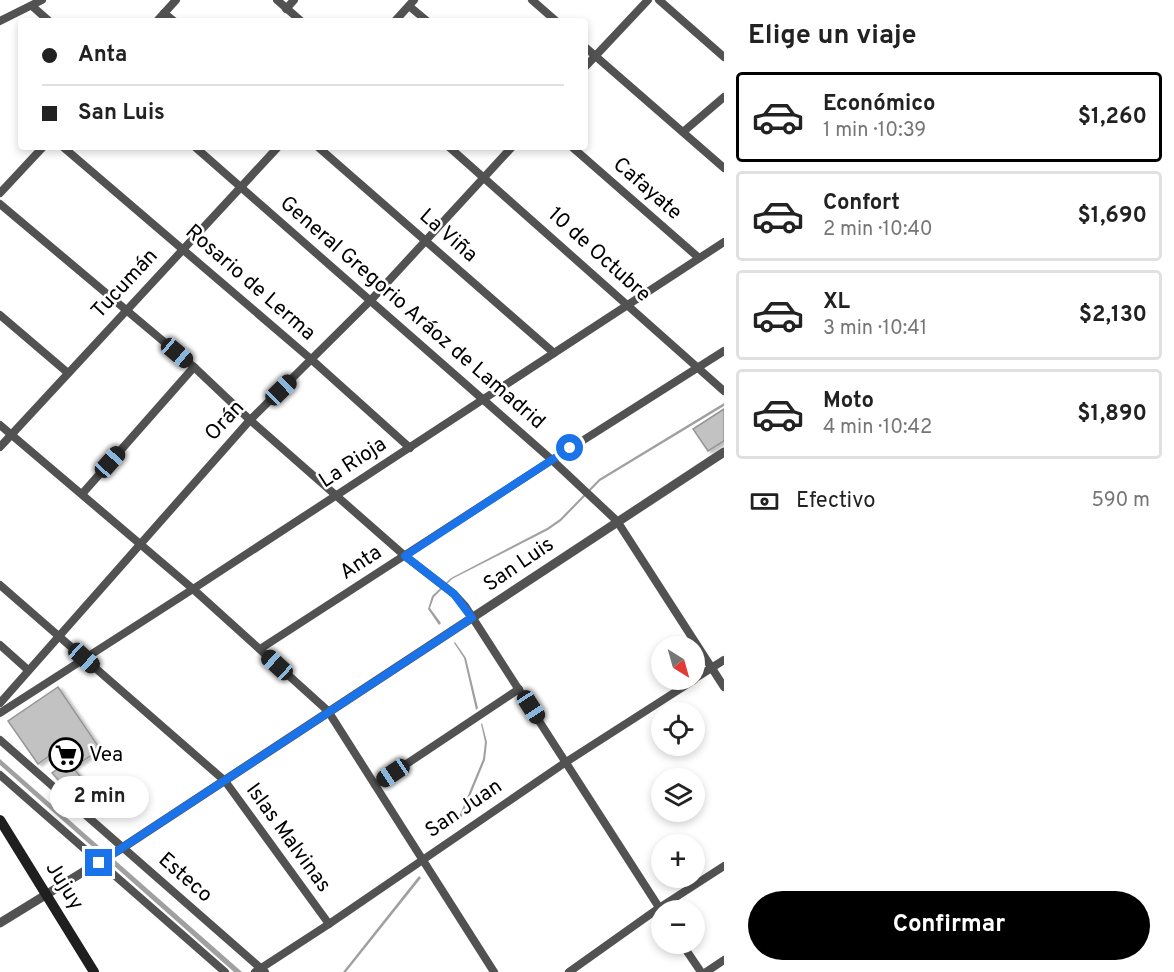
<!DOCTYPE html>
<html lang="es">
<head>
<meta charset="utf-8">
<style>
  body { margin:0; font-family:Overpass,sans-serif; background:#f2f2f2; color:#222; height:100vh; display:flex; flex-direction:column; font-size:22px; white-space:nowrap }
  * { box-sizing:border-box; margin:0 }
  p { font-size:20px; color:#767676 }
  .icon { flex:none; width:33px; height:33px; fill:none; stroke:currentColor; stroke-width:2; stroke-linecap:round; stroke-linejoin:round }
  .map { position:relative; flex:1; overflow:hidden }
  .details { display:flex; flex-direction:column; background:#fff; width:450px }
  .details>* { flex:none }
  .banner { position:absolute; left:18px; top:18px; width:570px; height:132px; border-radius:6px; box-shadow:0 3px 9px #0003; display:grid; align-content:center; height:132px; padding:0 24px; background:#fff }
  .needle { width:39px; rotate:143deg }
  .controls { position:absolute; left:651px; top:636px; display:grid; gap:12px }
  .controls a { display:grid; place-items:center; width:54px; height:54px; border-radius:50%; background:#fff; box-shadow:0 3px 9px #0003; font-size:30px }
  .end { position:absolute; width:27px; height:27px; margin:-14px; border:8px solid #1a73e8; background:#fff; box-shadow:0 0 0 3px #fff }
  .from { border-radius:50% }
  .bubble { position:absolute; height:42px; border-radius:21px; background:#fff; box-shadow:0 3px 9px #0003; font-size:20px; font-weight:700; line-height:42px; text-align:center }
  .car { position:absolute; width:18px; height:36px; margin:-18px -9px; border-radius:8px; box-shadow:0 0 4px 2px #0007; background:linear-gradient(#222 24%,#8ab4d8 0 40%,#222 0 76%,#8ab4d8 0 86%,#222 0) }
  .banner b { display:flex; align-items:center; gap:21px; height:57px; font-size:22px }
  .banner b+b { border-top:2px solid #e0e0e0 }
  .banner i { width:15px; height:15px; background:#222 }
  ul { padding:0; list-style:none }
  li { display:flex; align-items:center; gap:18px; height:90px; margin:0 12px 9px; padding:0 12px; border:3px solid #e0e0e0; border-radius:6px }
  li div { flex:1 }
  li b { display:block; font-size:22px }
  li em { font-style:normal; font-weight:700 }
  li.active { border-color:#000 }
  li>.icon { width:54px; height:54px; stroke-width:1.5 }
  h2 { padding:0 24px; font-size:27px; line-height:72px }
  .pay { display:flex; align-items:center; gap:15px; height:66px; padding:0 24px; font-size:22px }
  .pay p { margin-inline-start:auto }
  .button { display:flex; gap:12px; margin-top:auto; padding:12px 24px }
  .button a { flex:1; height:69px; border-radius:36px; background:#000; color:#fff; font-size:24px; font-weight:700; line-height:69px; text-align:center }
  main { display:flex; flex:1; min-height:0 }
  .map>svg:first-child { display:block }
</style>
</head>
<body>
<main>
<div class="map">
<svg width="724" height="972" viewBox="0 0 724 972">
  <defs>
    <filter id="shadow"><feDropShadow dx="3.5" dy="2" stdDeviation="1.5" flood-color="#0004"/></filter>
  </defs>
  <rect width="100%" height="100%" fill="#fff"/>
  <g fill="#a0a0a0">
    <path d="M724 403V406L600 481 561 521 548 530 452 579 434 597 430 608 441 623 439 625 428 609 432 596 451 578 547 528 560 519 599 479Z"/>
    <path d="M455 642 466 658 478 708 476 710 464 658 454 643Z"/>
    <path d="M482 723 487 742 485 760 461 818 459 817 483 759 485 742 481 724Z"/>
    <path d="M0 759 242 972H234L0 765Z"/>
    <path d="M419 876 421 878 346 972H343Z"/>
  </g>
  <g fill="#c2c2c2" stroke="#969696" stroke-width="1.5" filter="url(#shadow)">
    <path d="M724 409V441L708 451 693 429Z"/>
    <path d="M58 687 100 749 73 768 80 776 79 779 67 790 52 773 59 768 49 756 38 764 8 721Z"/>
  </g>
  <g fill="none" stroke-linecap="round" stroke-linejoin="round">
    <g stroke="#525252" stroke-width="8">
      <path d="M277 0 301 21"/>
      <path d="M532 0 556 21"/>
      <path d="M659 0 724 57"/>
      <path d="M32 6 49 21"/>
      <path d="M409 6 427 21"/>
      <path d="M286 9 294 0"/>
      <path d="M164 13 174 21"/>
      <path d="M0 21 42 0"/>
      <path d="M157 21 176 0"/>
      <path d="M395 21 414 0"/>
      <path d="M585 47 724 168"/>
      <path d="M585 67 648 0"/>
      <path d="M683 132 724 97"/>
      <path d="M63 147 312 360 410 448"/>
      <path d="M195 147 552 460 617 521 724 687"/>
      <path d="M318 147 554 353"/>
      <path d="M449 147 724 391"/>
      <path d="M572 147 699 258"/>
      <path d="M0 193 43 147"/>
      <path d="M0 204 194 367 250 420 405 556 454 594 465 606 662 912"/>
      <path d="M0 315 68 373"/>
      <path d="M0 425 193 589 328 711 494 972"/>
      <path d="M0 447 278 147"/>
      <path d="M82 494 194 367"/>
      <path d="M0 585 225 781 329 924"/>
      <path d="M0 645 28 670"/>
      <path d="M260 649 552 460 724 351"/>
      <path d="M694 679 724 660"/>
      <path d="M0 703 250 420 371 300 512 147"/>
      <path d="M0 713 193 589 724 242"/>
      <path d="M0 740 265 972"/>
      <path d="M0 775 225 972"/>
      <path d="M375 785 519 689"/>
      <path d="M682 944 701 972"/>
      <path d="M255 972 329 924 566 762 694 680"/>
      <path d="M569 972 659 908 724 866"/>
      <path d="M706 972 724 960"/>
    </g>
    <path stroke="#525252" stroke-width="9" d="M0 923 122 848 724 452"/>
    <path stroke="#1f1f1f" stroke-width="10" d="M0 820 94 972"/>
  </g>
  <g fill="none" stroke-linecap="round" stroke-linejoin="round">
    <path stroke="#1a73e8" stroke-width="8" d="M99 863 472 618 454 594 405 556 570 448"/>
  </g>
  <defs>
    <symbol id="supermarket-ring" viewBox="-11 -11 22 22"><circle r="9.5" fill="#fff" stroke="#000" stroke-width="1.5"/><path d="M-6-5.5h2.5l.6 2H6L4.5 2H-2.5L-4.4-4H-6ZM-1.5 3.2a1.3 1.3 0 1 0 .1 0ZM3 3.2a1.3 1.3 0 1 0 .1 0Z" fill="#000"/></symbol>
  </defs>
  <g fill-rule="evenodd">
    <use href="#supermarket-ring" x="47" y="736" width="38" height="38"/>
  </g>
  <g text-anchor="middle" dominant-baseline="central" stroke-width="5" stroke-linejoin="round" paint-order="stroke">
    <g font-size="21" fill="#000" stroke="#fff">
      <text transform="translate(647 189) rotate(41)">Cafayate</text>
      <text transform="translate(448 236) rotate(41)">La Viña</text>
      <text transform="translate(599 255) rotate(42)">10 de Octubre</text>
      <text transform="translate(250 283) rotate(41)">Rosario de Lerma</text>
      <text transform="translate(125 284) rotate(-47)">Tucumán</text>
      <text transform="translate(412 313) rotate(41)">General Gregorio Aráoz de Lamadrid</text>
      <text transform="translate(225 421) rotate(-47)">Orán</text>
      <text transform="translate(353 463) rotate(-33)">La Rioja</text>
      <text transform="translate(361 563) rotate(-33)">Anta</text>
      <text transform="translate(519 565) rotate(-34)">San Luis</text>
      <text transform="translate(464 809) rotate(-34)">San Juan</text>
      <text transform="translate(288 838) rotate(54)">Islas Malvinas</text>
      <text transform="translate(185 878) rotate(41)">Esteco</text>
      <text transform="translate(64 886) rotate(58)">Jujuy</text>
    </g>
    <g font-size="21" fill="#000" stroke="#fff" text-anchor="start">
      <text x="89" y="755">Vea</text>
    </g>
  </g>
</svg>
<div class="controls">
<a><svg class="needle" viewBox="-14 -14 28 28"><path d="M0-13l5 13h-10z" fill="#e53935"/><path d="M0 13l5-13h-10z" fill="#767676"/></svg></a>
<a><svg class="icon" aria-label="locate" viewBox="0 0 24 24"><circle cx="12" cy="12" r="6"/><path d="M12 2v4M12 18v4M2 12h4M18 12h4"/></svg></a>
<a><svg class="icon" aria-label="layers" viewBox="0 0 24 24"><path d="M12 4l9 5-9 5-9-5zM3 14l9 5 9-5"/></svg></a>
<a>+</a>
<a>−</a>
</div>
<i class="end from" style="left:570px;top:448px"></i>
<i class="end" style="left:99px;top:863px"></i>
<div class="bubble" style="left:50px;top:776px;width:99px">2 min</div>
<i class="car" style="left:177px;top:353px;rotate:130deg"></i>
<i class="car" style="left:281px;top:390px;rotate:46deg"></i>
<i class="car" style="left:110px;top:462px;rotate:42deg"></i>
<i class="car" style="left:84px;top:658px;rotate:132deg"></i>
<i class="car" style="left:277px;top:665px;rotate:312deg"></i>
<i class="car" style="left:531px;top:707px;rotate:147deg"></i>
<i class="car" style="left:393px;top:773px;rotate:236deg"></i>
<div class="banner">
<b><i class="from"></i>Anta</b>
<b><i></i>San Luis</b>
</div>
</div>
<section class="details">
<h2>Elige un viaje</h2>
<ul>
<li class="active"><svg class="icon" aria-label="car" viewBox="0 0 24 24"><path d="M5 17H2v-5l4-1 3-4h7l3 4 3 1v5h-3M9 17h6M6 11h13"/><circle cx="7" cy="17" r="2"/><circle cx="17" cy="17" r="2"/></svg><div><b>Económico</b><p>1 min · 10:39</p></div><em>$1,260</em></li>
<li><svg class="icon" aria-label="car" viewBox="0 0 24 24"><path d="M5 17H2v-5l4-1 3-4h7l3 4 3 1v5h-3M9 17h6M6 11h13"/><circle cx="7" cy="17" r="2"/><circle cx="17" cy="17" r="2"/></svg><div><b>Confort</b><p>2 min · 10:40</p></div><em>$1,690</em></li>
<li><svg class="icon" aria-label="car" viewBox="0 0 24 24"><path d="M5 17H2v-5l4-1 3-4h7l3 4 3 1v5h-3M9 17h6M6 11h13"/><circle cx="7" cy="17" r="2"/><circle cx="17" cy="17" r="2"/></svg><div><b>XL</b><p>3 min · 10:41</p></div><em>$2,130</em></li>
<li><svg class="icon" aria-label="car" viewBox="0 0 24 24"><path d="M5 17H2v-5l4-1 3-4h7l3 4 3 1v5h-3M9 17h6M6 11h13"/><circle cx="7" cy="17" r="2"/><circle cx="17" cy="17" r="2"/></svg><div><b>Moto</b><p>4 min · 10:42</p></div><em>$1,890</em></li>
</ul>
<div class="pay"><svg class="icon" aria-label="cash" viewBox="0 0 24 24"><path d="M3 7h18v10H3z"/><circle cx="12" cy="12" r="2"/></svg>Efectivo<p>590 m</p></div>
<div class="button"><a>Confirmar</a></div>
</section>
</main>
</body>
</html>
